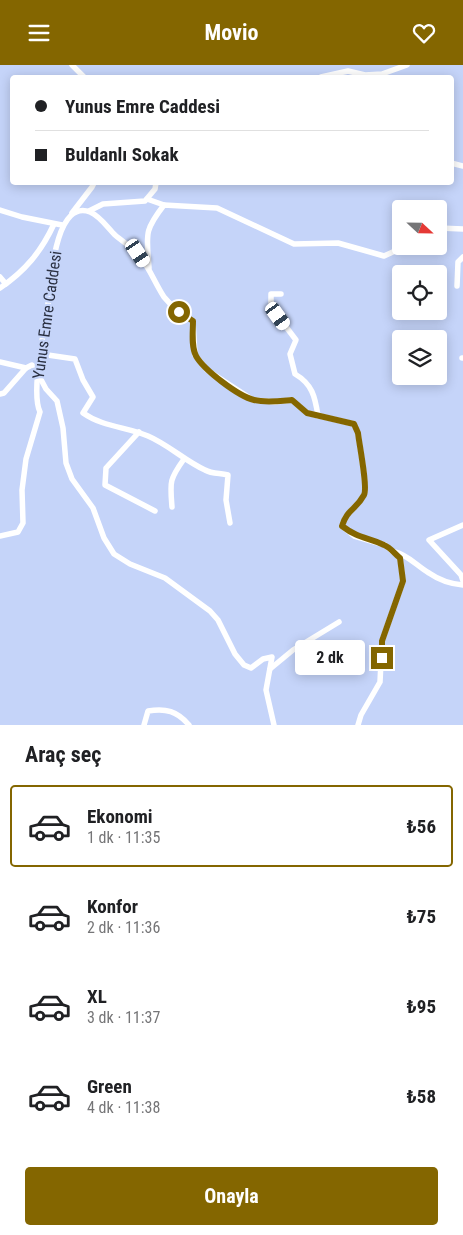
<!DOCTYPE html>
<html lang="tr">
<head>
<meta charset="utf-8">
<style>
  body { margin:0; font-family:"Roboto Condensed",sans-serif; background:#f6f6f6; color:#202124; height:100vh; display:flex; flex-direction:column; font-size:19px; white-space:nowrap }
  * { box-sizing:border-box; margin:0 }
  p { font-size:16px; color:#757577 }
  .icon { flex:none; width:28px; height:28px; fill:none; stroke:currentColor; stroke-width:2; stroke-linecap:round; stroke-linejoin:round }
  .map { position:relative; height:660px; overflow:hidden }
  .details { display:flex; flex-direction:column; background:#fff; flex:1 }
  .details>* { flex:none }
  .guide { position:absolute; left:10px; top:10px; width:444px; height:110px; border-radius:5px; box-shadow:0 2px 12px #0003; display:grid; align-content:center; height:110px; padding:0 25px; background:#fff }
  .needle { width:32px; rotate:112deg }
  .controls { position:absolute; left:392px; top:135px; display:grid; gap:10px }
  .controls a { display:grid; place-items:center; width:55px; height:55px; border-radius:5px; background:#fff; box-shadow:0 2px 12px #0003; font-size:25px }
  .end { position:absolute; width:22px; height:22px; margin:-11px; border:6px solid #846600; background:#fff; box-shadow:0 0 0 2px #fff }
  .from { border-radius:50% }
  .bubble { position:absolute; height:35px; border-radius:5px; background:#fff; box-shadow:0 2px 12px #0003; font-size:16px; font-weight:700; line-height:35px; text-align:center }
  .car { position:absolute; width:15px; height:30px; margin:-15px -8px; border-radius:6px; box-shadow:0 0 4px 1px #0007; background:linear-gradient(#fff 24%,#345 0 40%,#fff 0 76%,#345 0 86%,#fff 0) }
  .guide b { display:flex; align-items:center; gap:18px; height:48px; font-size:19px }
  .guide b+b { border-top:1px solid #e0e0e0 }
  .guide i { width:12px; height:12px; background:#202124 }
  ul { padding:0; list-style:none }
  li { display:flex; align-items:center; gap:15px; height:82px; margin:0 10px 8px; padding:0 15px; border:2px solid transparent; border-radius:5px }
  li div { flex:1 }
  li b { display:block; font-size:19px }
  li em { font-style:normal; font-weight:700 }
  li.on { border-color:#846600 }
  li>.icon { width:45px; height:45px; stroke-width:1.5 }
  h2 { padding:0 25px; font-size:22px; line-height:60px }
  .primary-button { display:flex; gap:10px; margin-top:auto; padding:10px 25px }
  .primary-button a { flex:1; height:58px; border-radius:5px; background:#846600; color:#fff; font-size:20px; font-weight:700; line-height:58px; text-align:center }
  header { display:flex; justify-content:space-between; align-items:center; height:65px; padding:0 25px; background:#846600; color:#fff; font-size:22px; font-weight:700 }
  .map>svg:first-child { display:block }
</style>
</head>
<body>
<header><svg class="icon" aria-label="menu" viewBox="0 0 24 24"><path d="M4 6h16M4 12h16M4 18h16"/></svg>Movio<svg class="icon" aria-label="heart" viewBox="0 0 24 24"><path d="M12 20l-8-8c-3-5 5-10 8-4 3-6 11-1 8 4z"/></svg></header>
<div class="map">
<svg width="463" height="660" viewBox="0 0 463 660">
  <rect width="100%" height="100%" fill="#c5d4f9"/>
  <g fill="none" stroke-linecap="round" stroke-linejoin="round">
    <g stroke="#fff" stroke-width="5.5">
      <path d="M72 0 84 12"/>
      <path d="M321 12 348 6 365 10 382 9 407 0"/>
      <path d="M451 98 463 101"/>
      <path d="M147 134 164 140"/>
      <path d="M0 145 22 152 62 160"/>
      <path d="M89 146 103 139 145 136 155 124 156 118"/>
      <path d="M72 148 92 122 94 118"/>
      <path d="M439 163 463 164"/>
      <path d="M149 203C147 170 143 167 164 140L217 143 294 179 338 178 384 191 406 181"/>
      <path d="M0 212 6 219"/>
      <path d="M457 221 458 197 463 192"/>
      <path d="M0 223C25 206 41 187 54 159"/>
      <path d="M281 229H271V242L296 275 290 289 295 309C312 319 315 331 318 351"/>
      <path d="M41 289 75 294 83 315 93 332 83 348C103 362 127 362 148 371 169 380 185 396 205 405 212 409 220 408 228 410L226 435 230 458"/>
      <path d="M462 293H463"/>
      <path d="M0 297 26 303"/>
      <path d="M38 309 46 324 57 336 63 363 66 398 72 414 93 443 104 473 114 489 130 499 165 513 210 546 218 555 235 589 244 600 251 603 263 594 272 592 266 625 274 660"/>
      <path d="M0 329 4 328 26 303 32 300 38 305"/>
      <path d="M139 367 106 403 105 420 155 446"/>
      <path d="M172 442C170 417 169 415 184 394"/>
      <path d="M463 460 429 475 461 510 463 516"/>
      <path d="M0 471 18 467 23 458 22 425 26 394 40 347C30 326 46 259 49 231 51 212 56 134 90 147 100 151 108 163 115 170 123 177 132 182 139 190 149 202 155 218 164 232 172 242 182 249 193 256L195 290 207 305 253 335 275 337 292 335 307 348 354 359 358 368C359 378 368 423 364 430 356 445 347 444 342 461L354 471 385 480 400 493 403 516 382 576 380 617 361 650 358 660"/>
      <path d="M395 487C408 490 417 501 429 508 439 515 451 519 463 520"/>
      <path d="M270 604 293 585 339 557"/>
      <path d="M144 660 148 646C166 643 177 646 189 660"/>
    </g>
  </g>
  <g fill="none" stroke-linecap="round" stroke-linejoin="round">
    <path stroke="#846600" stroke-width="6" d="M179 247 193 256C193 267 191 281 196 291 204 305 238 331 254 335 266 338 280 336 292 335L307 348 354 359 358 368C359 378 368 423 364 430 356 445 347 444 342 461 359 474 367 472 384 480 390 482 395 489 400 493L403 516 382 576V593"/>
  </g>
  <g text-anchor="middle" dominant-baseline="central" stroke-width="4.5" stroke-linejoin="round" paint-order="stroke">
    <g font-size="16" fill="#2b3143" stroke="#c5d4f9">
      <text transform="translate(47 250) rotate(-82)">Yunus Emre Caddesi</text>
    </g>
  </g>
</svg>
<div class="controls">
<a><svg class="needle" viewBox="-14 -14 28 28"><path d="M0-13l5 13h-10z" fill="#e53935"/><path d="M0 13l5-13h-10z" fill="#757577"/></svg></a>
<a><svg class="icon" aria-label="locate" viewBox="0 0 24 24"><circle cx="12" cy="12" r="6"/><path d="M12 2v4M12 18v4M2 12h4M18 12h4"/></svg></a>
<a><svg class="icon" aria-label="layers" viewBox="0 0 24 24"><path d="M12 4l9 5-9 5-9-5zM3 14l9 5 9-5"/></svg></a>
</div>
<i class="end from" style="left:179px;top:247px"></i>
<i class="end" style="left:382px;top:593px"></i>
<div class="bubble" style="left:295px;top:575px;width:70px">2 dk</div>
<i class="car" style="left:138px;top:188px;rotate:146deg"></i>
<i class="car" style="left:278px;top:251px;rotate:144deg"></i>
<div class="guide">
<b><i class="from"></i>Yunus Emre Caddesi</b>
<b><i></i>Buldanlı Sokak</b>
</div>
</div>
<section class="details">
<h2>Araç seç</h2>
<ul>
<li class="on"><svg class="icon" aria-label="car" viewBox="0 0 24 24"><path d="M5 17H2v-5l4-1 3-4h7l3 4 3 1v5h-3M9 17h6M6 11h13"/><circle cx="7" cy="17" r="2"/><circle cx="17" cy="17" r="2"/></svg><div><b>Ekonomi</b><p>1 dk · 11:35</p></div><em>₺56</em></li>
<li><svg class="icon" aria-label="car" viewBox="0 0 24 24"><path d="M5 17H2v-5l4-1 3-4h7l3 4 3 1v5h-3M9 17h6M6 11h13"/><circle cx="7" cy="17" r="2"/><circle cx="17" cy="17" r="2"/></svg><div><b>Konfor</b><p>2 dk · 11:36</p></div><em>₺75</em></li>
<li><svg class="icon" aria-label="car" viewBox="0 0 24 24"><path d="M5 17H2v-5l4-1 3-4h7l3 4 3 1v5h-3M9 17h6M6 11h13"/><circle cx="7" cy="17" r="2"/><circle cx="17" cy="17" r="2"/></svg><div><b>XL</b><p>3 dk · 11:37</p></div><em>₺95</em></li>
<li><svg class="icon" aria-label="car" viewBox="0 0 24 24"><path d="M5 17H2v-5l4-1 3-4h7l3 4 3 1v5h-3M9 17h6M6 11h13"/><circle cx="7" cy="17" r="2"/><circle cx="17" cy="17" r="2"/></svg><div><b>Green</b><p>4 dk · 11:38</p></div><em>₺58</em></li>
</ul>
<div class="primary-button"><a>Onayla</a></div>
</section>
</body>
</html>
